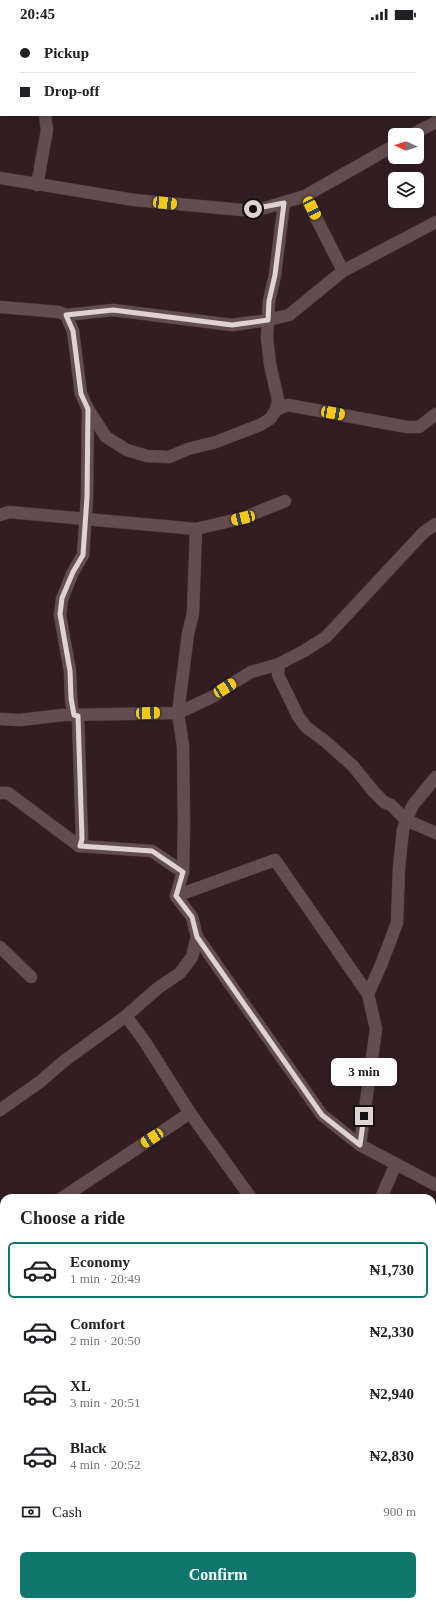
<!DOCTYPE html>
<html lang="en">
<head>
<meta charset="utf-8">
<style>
  body { margin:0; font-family:"Times New Roman",serif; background:#f6f6f6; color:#202124; height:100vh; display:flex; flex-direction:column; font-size:15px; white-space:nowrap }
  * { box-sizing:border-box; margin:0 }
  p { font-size:13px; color:#757577 }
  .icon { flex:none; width:22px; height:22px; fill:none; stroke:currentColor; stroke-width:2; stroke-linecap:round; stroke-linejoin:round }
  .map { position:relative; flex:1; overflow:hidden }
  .details { position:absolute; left:0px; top:1166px; width:436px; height:412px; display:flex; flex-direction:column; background:#fff; border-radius:12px 12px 0 0; box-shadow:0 2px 10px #0003 }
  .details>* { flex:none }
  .banner { position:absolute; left:0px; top:0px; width:436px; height:88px; box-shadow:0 2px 10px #0003; display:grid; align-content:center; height:88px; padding:0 20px; background:#fff }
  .needle { width:26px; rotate:274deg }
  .controls { position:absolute; left:388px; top:100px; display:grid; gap:8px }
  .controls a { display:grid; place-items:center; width:36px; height:36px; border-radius:6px; background:#fff; box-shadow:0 2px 10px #0003; font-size:20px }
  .end { position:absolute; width:18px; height:18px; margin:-9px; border:5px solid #dfd2d3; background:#111; box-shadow:0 0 0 2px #111 }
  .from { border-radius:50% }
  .bubble { position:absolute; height:28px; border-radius:6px; background:#fff; box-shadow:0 2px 10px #0003; font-size:13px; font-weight:700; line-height:28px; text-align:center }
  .car { position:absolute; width:12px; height:24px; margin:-12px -6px; border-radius:5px; box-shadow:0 0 3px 1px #0007; background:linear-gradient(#f5c518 24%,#345 0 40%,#f5c518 0 76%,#345 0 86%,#f5c518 0) }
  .banner b { display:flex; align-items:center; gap:14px; height:38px; font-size:15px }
  .banner b+b { border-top:1px solid #e0e0e0 }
  .banner i { width:10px; height:10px; background:#202124 }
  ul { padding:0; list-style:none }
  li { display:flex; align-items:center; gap:12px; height:56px; margin:0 8px 6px; padding:0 12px; border:2px solid transparent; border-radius:6px }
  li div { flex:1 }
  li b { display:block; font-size:15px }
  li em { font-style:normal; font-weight:700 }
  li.current { border-color:#0f766e }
  li>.icon { width:36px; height:36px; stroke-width:1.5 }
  h2 { padding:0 20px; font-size:18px; line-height:48px }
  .pay { display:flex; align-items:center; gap:10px; height:44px; padding:0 20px; font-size:15px }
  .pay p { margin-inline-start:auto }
  .cta { display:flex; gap:8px; margin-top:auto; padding:8px 20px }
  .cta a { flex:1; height:46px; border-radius:6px; background:#0f766e; color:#fff; font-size:16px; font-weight:700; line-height:46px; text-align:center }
  .status { display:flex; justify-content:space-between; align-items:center; height:28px; padding:0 20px; background:#fff; direction:ltr }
  .status svg { height:11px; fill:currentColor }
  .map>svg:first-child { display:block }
</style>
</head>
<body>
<div class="status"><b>20:45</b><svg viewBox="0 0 49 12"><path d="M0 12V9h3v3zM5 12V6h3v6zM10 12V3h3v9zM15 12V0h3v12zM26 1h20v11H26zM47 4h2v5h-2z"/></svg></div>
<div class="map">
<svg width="436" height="1578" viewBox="0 0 436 1578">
  <rect width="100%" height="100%" fill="#321e22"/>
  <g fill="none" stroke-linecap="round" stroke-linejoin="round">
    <defs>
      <g id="minor">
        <path d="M292 0 293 1"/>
        <path d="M342 1 344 0"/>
        <path d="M0 42 1 43"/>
        <path d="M411 107 436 94"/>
        <path d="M0 150 134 172 242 182 265 180 305 168 395 117"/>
        <path d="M37 157 47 102 45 87"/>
        <path d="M305 168 343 243"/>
        <path d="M0 279 59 284 66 287 73 303 81 366 88 381 106 409 127 422 147 428 169 429 188 421 216 414 260 397 270 391 276 382 278 372 270 336 267 310 269 273 275 247 284 175"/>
        <path d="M66 287 113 282 232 297 268 292 289 287 343 243 436 194"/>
        <path d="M276 382 288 377 407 399H419L436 386"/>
        <path d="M0 487 9 484 196 501 243 490 285 473"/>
        <path d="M279 636 304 623 326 609 424 504 436 496"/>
        <path d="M0 691 20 692 63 687 178 685 216 667 225 660 251 644 279 636 278 647 298 688 306 699 325 713 353 738 374 764 384 774 391 777 406 792 413 777 436 749"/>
        <path d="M0 765H8L79 818 152 823 183 844"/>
        <path d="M79 818 82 811 78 688 73 687 71 670 70 643 60 587 62 571 73 544 83 527 87 469 88 381"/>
        <path d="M176 868 275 832 368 966 376 1001 360 1117"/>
        <path d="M197 909 322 1087 360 1117 436 1157"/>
        <path d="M0 919 31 949"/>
        <path d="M368 966 381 937 397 895 399 840 403 802 406 792 436 805"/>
        <path d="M126 988 145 1014 190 1085 251 1170"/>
        <path d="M0 1082 41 1053 64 1033 126 988 158 960 180 945 192 929 197 909 192 889 176 868 183 844 184 795 183 718 178 685 188 606 193 585 196 501"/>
        <path d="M62 1170 190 1085"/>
        <path d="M381 1170 396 1136"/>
        <path d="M0 1215 4 1212"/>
        <path d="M0 1308 4 1314"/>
        <path d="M432 1340 436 1346"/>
        <path d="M432 1444 436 1441"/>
        <path d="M0 1482 4 1479"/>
        <path d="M0 1499 4 1507"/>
        <path d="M45 1574 47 1578"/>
        <path d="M137 1574 139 1578"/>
        <path d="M259 1578 264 1574"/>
        <path d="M426 1578 431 1574"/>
      </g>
    </defs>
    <use href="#minor" stroke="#4c3d3f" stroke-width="13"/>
    <use href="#minor" stroke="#644d51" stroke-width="12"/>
  </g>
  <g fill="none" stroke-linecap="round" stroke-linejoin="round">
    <path stroke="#dfd2d3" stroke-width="5" d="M253 181 284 175 275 247 269 273 268 292 232 297 113 282 66 287 73 303 81 366 88 381 87 469 83 527 73 544 62 570 60 586 70 643 71 670 74 687 78 688 82 811 80 818 152 823 183 844 176 868 192 889 197 909 322 1087 360 1117 364 1088"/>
  </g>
</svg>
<div class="controls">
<a><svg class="needle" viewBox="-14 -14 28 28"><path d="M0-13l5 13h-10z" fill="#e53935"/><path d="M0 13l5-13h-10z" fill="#757577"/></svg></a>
<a><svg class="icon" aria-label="layers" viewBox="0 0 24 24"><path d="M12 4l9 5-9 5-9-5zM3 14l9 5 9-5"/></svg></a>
</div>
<i class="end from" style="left:253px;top:181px"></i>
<i class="end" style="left:364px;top:1088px"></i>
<div class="bubble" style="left:331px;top:1030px;width:66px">3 min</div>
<i class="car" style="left:165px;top:175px;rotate:96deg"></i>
<i class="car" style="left:312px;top:180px;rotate:153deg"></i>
<i class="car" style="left:333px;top:385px;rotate:100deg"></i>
<i class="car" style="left:243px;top:490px;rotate:257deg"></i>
<i class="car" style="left:225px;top:660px;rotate:58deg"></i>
<i class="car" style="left:148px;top:685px;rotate:88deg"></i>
<i class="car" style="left:152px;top:1110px;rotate:237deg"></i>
<div class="banner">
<b><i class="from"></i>Pickup</b>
<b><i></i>Drop-off</b>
</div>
<section class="details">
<h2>Choose a ride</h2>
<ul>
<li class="current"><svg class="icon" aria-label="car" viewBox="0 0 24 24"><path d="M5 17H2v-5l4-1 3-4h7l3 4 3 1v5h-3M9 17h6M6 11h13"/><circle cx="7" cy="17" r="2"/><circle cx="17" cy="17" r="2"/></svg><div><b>Economy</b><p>1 min · 20:49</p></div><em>₦1,730</em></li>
<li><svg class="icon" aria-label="car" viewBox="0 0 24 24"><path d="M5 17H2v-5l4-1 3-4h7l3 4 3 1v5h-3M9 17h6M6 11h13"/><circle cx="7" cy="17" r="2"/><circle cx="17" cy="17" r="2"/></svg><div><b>Comfort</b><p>2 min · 20:50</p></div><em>₦2,330</em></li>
<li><svg class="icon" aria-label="car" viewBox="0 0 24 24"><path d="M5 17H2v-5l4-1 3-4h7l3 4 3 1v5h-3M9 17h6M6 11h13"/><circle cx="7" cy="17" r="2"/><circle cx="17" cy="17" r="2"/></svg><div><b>XL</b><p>3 min · 20:51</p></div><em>₦2,940</em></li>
<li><svg class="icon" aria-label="car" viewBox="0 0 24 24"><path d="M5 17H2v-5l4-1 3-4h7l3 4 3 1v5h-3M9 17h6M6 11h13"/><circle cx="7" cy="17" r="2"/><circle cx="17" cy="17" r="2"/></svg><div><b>Black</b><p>4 min · 20:52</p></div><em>₦2,830</em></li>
</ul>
<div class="pay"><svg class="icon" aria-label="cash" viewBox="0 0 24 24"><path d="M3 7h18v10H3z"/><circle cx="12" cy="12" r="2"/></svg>Cash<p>900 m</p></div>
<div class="cta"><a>Confirm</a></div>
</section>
</div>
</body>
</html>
